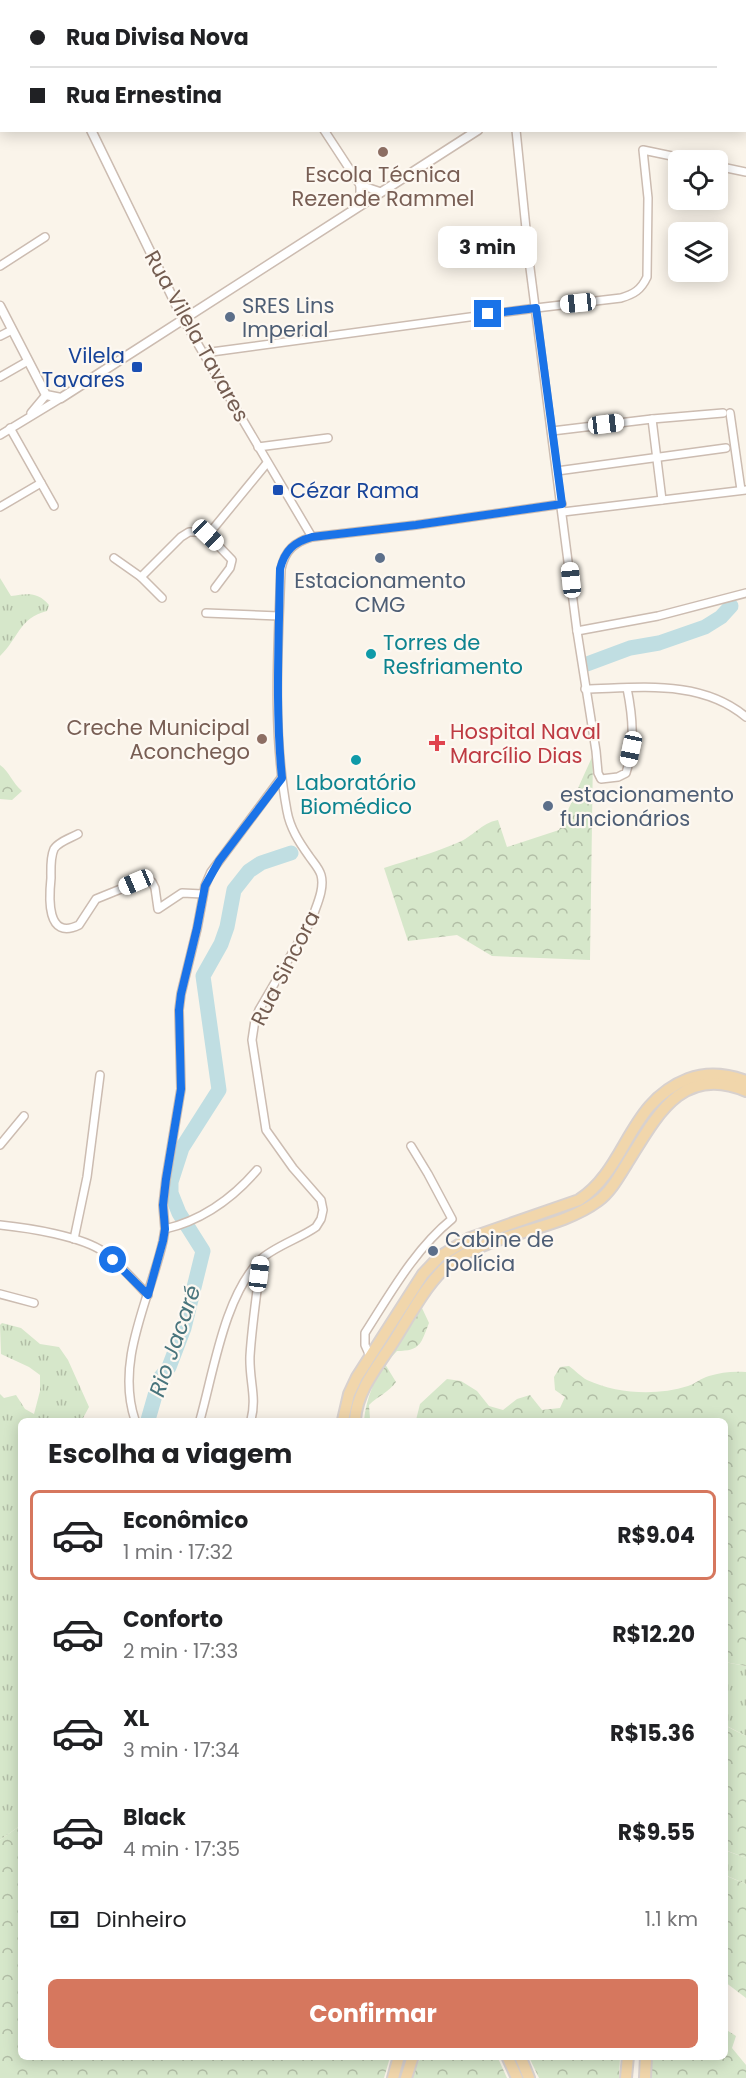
<!DOCTYPE html>
<html lang="pt">
<head>
<meta charset="utf-8">
<style>
  body { margin:0; font-family:Poppins,sans-serif; background:#f6f6f6; color:#202124; height:100vh; display:flex; flex-direction:column; font-size:22px; white-space:nowrap }
  * { box-sizing:border-box; margin:0 }
  p { font-size:20px; color:#757577 }
  .icon { flex:none; width:33px; height:33px; fill:none; stroke:currentColor; stroke-width:2; stroke-linecap:round; stroke-linejoin:round }
  .map { position:relative; flex:1; overflow:hidden }
  .sheet { position:absolute; left:18px; top:1418px; width:710px; height:642px; display:flex; flex-direction:column; background:#fff; border-radius:9px; box-shadow:0 3px 15px #0003 }
  .sheet>* { flex:none }
  .guide { position:absolute; left:0px; top:0px; width:747px; height:132px; box-shadow:0 3px 15px #0003; display:grid; align-content:center; height:132px; padding:0 30px; background:#fff }
  .controls { position:absolute; left:668px; top:150px; display:grid; gap:12px }
  .controls a { display:grid; place-items:center; width:60px; height:60px; border-radius:9px; background:#fff; box-shadow:0 3px 15px #0003; font-size:30px }
  .end { position:absolute; width:27px; height:27px; margin:-14px; border:8px solid #1a73e8; background:#fff; box-shadow:0 0 0 3px #fff }
  .from { border-radius:50% }
  .bubble { position:absolute; height:42px; border-radius:9px; background:#fff; box-shadow:0 3px 15px #0003; font-size:20px; font-weight:700; line-height:42px; text-align:center }
  .car { position:absolute; width:18px; height:36px; margin:-18px -9px; border-radius:8px; box-shadow:0 0 4px 2px #0007; background:linear-gradient(#fff 24%,#345 0 40%,#fff 0 76%,#345 0 86%,#fff 0) }
  .guide b { display:flex; align-items:center; gap:21px; height:57px; font-size:22px }
  .guide b+b { border-top:2px solid #e0e0e0 }
  .guide i { width:15px; height:15px; background:#202124 }
  ul { padding:0; list-style:none }
  li { display:flex; align-items:center; gap:18px; height:90px; margin:0 12px 9px; padding:0 18px; border:3px solid transparent; border-radius:9px }
  li div { flex:1 }
  li b { display:block; font-size:22px }
  li em { font-style:normal; font-weight:700 }
  li.current { border-color:#d6775e }
  li>.icon { width:54px; height:54px; stroke-width:1.5 }
  h2 { padding:0 30px; font-size:27px; line-height:72px }
  .pay { display:flex; align-items:center; gap:15px; height:66px; padding:0 30px; font-size:22px }
  .pay p { margin-inline-start:auto }
  .cta { display:flex; gap:12px; margin-top:auto; padding:12px 30px }
  .cta a { flex:1; height:69px; border-radius:9px; background:#d6775e; color:#fff; font-size:24px; font-weight:700; line-height:69px; text-align:center }
  .map>svg:first-child { display:block }
</style>
</head>
<body>
<div class="map">
<svg width="746" height="2078" viewBox="0 0 746 2078">
  <defs>
    <pattern id="grass-tufts" width="24" height="20" patternUnits="userSpaceOnUse" patternTransform="scale(1.5)"><rect width="24" height="20" fill="#d6e7ca"/><path d="M3 7l-1-3M5 7V3M7 7l1-3M15 17l-1-3M17 17v-4M19 17l1-3" fill="none" stroke="#b2bea6"/></pattern>
    <pattern id="forest-crowns" width="20" height="18" patternUnits="userSpaceOnUse" patternTransform="scale(1.5)"><rect width="20" height="18" fill="#d6e7ca"/><path d="M2 6a3 3 0 1 1 6 0M12 15a3 3 0 1 1 6 0" fill="none" stroke="#b2bea6"/></pattern>
  </defs>
  <rect width="100%" height="100%" fill="#faf4ea"/>
  <g fill="url(#grass-tufts)">
    <path d="M0 578 11 596C27 594 37 591 49 605L47 611C19 618 18 639 0 656Z"/>
    <path d="M2 1323 21 1328 40 1344 59 1347 68 1360 89 1407 82 1420H21V1825L0 1840V1394L4 1398 16 1395 25 1409 34 1414 40 1391V1375L29 1367 1 1354 0 1325Z"/>
    <path d="M724 1662 746 1666V1736L725 1725Z"/>
    <path d="M724 1850 746 1858V1884L725 1875Z"/>
  </g>
  <g fill="url(#forest-crowns)">
    <path d="M593 755 590 960 492 956 457 935 408 941 384 868C408 860 434 853 457 843 473 837 481 823 498 820L507 847 559 830Z"/>
    <path d="M0 765C10 772 12 783 22 791L12 800 0 799Z"/>
    <path d="M422 1308 429 1323C421 1343 421 1351 397 1351L385 1364 396 1382C389 1392 378 1396 369 1405L370 1419 374 1420H364C369 1377 396 1342 422 1308Z"/>
    <path d="M569 1366C575 1370 581 1377 587 1380 617 1394 657 1396 688 1386 695 1384 701 1378 709 1376 721 1372 734 1371 746 1372V1666L725 1662 724 1420H416L420 1404 447 1379 461 1381 477 1391 489 1406 503 1410 517 1399 530 1395 542 1410 560 1408 565 1397 555 1390 554 1377 560 1367Z"/>
    <path d="M724 1725 746 1736V1858L725 1850Z"/>
    <path d="M21 1825V2056L390 2057 384 2078H0V1840Z"/>
    <path d="M724 1875 746 1884V1998L725 1982Z"/>
    <path d="M725 2029 736 2036 732 2048 746 2065V2078H649L650 2057 724 2056Z"/>
    <path d="M497 2056 507 2078H412L418 2062 422 2057Z"/>
    <path d="M529 2057H620L619 2078H539Z"/>
  </g>
  <g fill="none" stroke-linecap="round" stroke-linejoin="round">
    <g stroke="#c0dee2" stroke-width="15">
      <path d="M587 664 630 648 659 643 705 627 721 617 731 606"/>
      <path d="M148 1420 160 1378 169 1367 184 1328 203 1251 179 1213 171 1193V1182L182 1148 219 1090 203 976 221 944 227 927 234 890 249 871 261 863 291 853"/>
    </g>
    <defs>
      <g id="minor">
        <path d="M237 0 238 2"/>
        <path d="M490 0 491 2"/>
        <path d="M160 2 162 0"/>
        <path d="M0 105 2 104"/>
        <path d="M324 130 360 185V206"/>
        <path d="M516 130 530 268 577 631 596 751 598 773 601 779 618 777 626 773C635 744 633 718 627 688"/>
        <path d="M717 166 746 172"/>
        <path d="M360 185 381 192"/>
        <path d="M0 266 45 237"/>
        <path d="M183 319 312 537"/>
        <path d="M0 336 12 330"/>
        <path d="M204 353 536 308 621 298C634 294 641 290 647 277L648 198 643 150 691 160"/>
        <path d="M0 377 28 361"/>
        <path d="M31 413 46 395"/>
        <path d="M730 413 741 490"/>
        <path d="M652 419 662 500"/>
        <path d="M10 428 54 506"/>
        <path d="M552 431 652 419 723 413"/>
        <path d="M0 435 61 398"/>
        <path d="M258 447 328 438"/>
        <path d="M557 471 726 448"/>
        <path d="M0 507 41 483"/>
        <path d="M563 512 746 490"/>
        <path d="M208 535 267 463"/>
        <path d="M114 558 141 577 162 598"/>
        <path d="M141 577 181 537 189 532H201L208 535 232 560 230 568 215 588"/>
        <path d="M206 613 279 616"/>
        <path d="M577 631 658 616 746 593"/>
        <path d="M585 689C640 688 701 679 746 717"/>
        <path d="M78 834C71 838 58 842 54 849 50 858 51 869 51 878 49 897 46 941 79 925L96 899 143 880 152 882 155 888 158 909 182 893 203 894"/>
        <path d="M0 1145 24 1116"/>
        <path d="M0 1225C29 1228 81 1236 104 1252 120 1264 134 1281 148 1295"/>
        <path d="M165 1229C203 1220 232 1199 257 1170"/>
        <path d="M74 1239 87 1177 100 1075"/>
        <path d="M0 1294 34 1303"/>
        <path d="M370 1356 365 1345V1333C390 1294 415 1249 452 1219L428 1174 411 1146"/>
        <path d="M135 1420C115 1360 150 1299 163 1241L165 1229 163 1205 166 1179 181 1089 179 1010 181 994 197 929 205 886 211 872 281 778"/>
        <path d="M200 1420C214 1370 224 1298 260 1260 273 1247 301 1238 316 1227L321 1219 323 1210 321 1200 293 1168 266 1130 252 1040 255 1020 259 1010 312 919C316 906 325 889 321 875 319 868 313 862 309 856 299 842 290 828 287 811 272 731 278 650 281 569 285 550 295 542 312 537L416 525 562 504"/>
        <path d="M251 1420C257 1397 249 1380 250 1356 252 1324 257 1292 261 1260"/>
      </g>
      <g id="tertiary">
        <path d="M26 0V2"/>
        <path d="M746 56V55"/>
        <path d="M91 130 183 319"/>
        <path d="M0 306 46 395 61 398 478 130"/>
      </g>
      <g id="primary">
        <path d="M343 1420 349 1394 357 1377 423 1274 439 1257 470 1238 579 1200C627 1169 628 1102 688 1079 707 1072 727 1074 746 1081"/>
        <path d="M355 1420C357 1391 377 1367 392 1344 409 1318 429 1277 455 1260 497 1232 559 1230 598 1201 610 1192 618 1178 626 1165 655 1119 681 1063 746 1091"/>
        <path d="M507 2056 517 2078"/>
        <path d="M520 2056 529 2078"/>
        <path d="M393 2078 399 2056"/>
        <path d="M406 2078 413 2056"/>
        <path d="M626 2078 628 2056"/>
        <path d="M645 2078 646 2056"/>
      </g>
    </defs>
    <use href="#minor" stroke="#ccbcb1" stroke-width="10"/>
    <use href="#tertiary" stroke="#ccbcb1" stroke-width="11"/>
    <use href="#primary" stroke="#d8d1ce" stroke-width="14"/>
    <use href="#minor" stroke="#fff" stroke-width="7"/>
    <use href="#tertiary" stroke="#fff" stroke-width="8"/>
    <use href="#primary" stroke="#f1d6ab" stroke-width="10"/>
  </g>
  <g fill="none" stroke-linecap="round" stroke-linejoin="round">
    <path stroke="#1a73e8" stroke-width="8" d="M113 1260 148 1295 163 1241 165 1229 163 1205 166 1179 181 1089 179 1010 181 994 197 928 205 886 219 861 282 778C275 709 279 639 280 569 285 550 294 542 312 537L416 525 562 504 536 308 488 314"/>
  </g>
  <g fill="#8d6e63" stroke="#fdf8f1" stroke-width="2">
    <circle cx="383" cy="152" r="6"/>
    <circle cx="262" cy="739" r="6"/>
  </g>
  <g fill="#5c6f8a" stroke="#fdf8f1" stroke-width="2">
    <circle cx="230" cy="317" r="6"/>
    <circle cx="380" cy="558" r="6"/>
    <circle cx="548" cy="806" r="6"/>
    <circle cx="433" cy="1251" r="6"/>
  </g>
  <g fill="#1a4fb4" stroke="#fdf8f1" stroke-width="2">
    <rect x="131" y="361" width="12" height="12" rx="3"/>
    <rect x="272" y="484" width="12" height="12" rx="3"/>
  </g>
  <g fill="#0f9aa8" stroke="#fdf8f1" stroke-width="2">
    <circle cx="371" cy="654" r="6"/>
    <circle cx="356" cy="760" r="6"/>
  </g>
  <path fill="#e0444e" stroke="#fdf8f1" stroke-width="2" d="M434 734h6v6h6v6h-6v6h-6v-6h-6v-6h6z"/>
  <g text-anchor="middle" dominant-baseline="central" stroke-width="4.5" stroke-linejoin="round" paint-order="stroke">
    <g font-size="21" fill="#785e54" stroke="#fdf8f1">
      <text x="383" y="174">Escola Técnica<tspan x="383" dy="24">Rezende Rammel</tspan></text>
      <text x="250" y="727" text-anchor="end">Creche Municipal<tspan x="250" dy="24">Aconchego</tspan></text>
    </g>
    <g font-size="21" fill="#4e5e75" stroke="#fdf8f1" text-anchor="start">
      <text x="242" y="305">SRES Lins<tspan x="242" dy="24">Imperial</tspan></text>
      <text x="380" y="580" text-anchor="middle">Estacionamento<tspan x="380" dy="24">CMG</tspan></text>
      <text x="560" y="794">estacionamento<tspan x="560" dy="24">funcionários</tspan></text>
      <text x="445" y="1239">Cabine de<tspan x="445" dy="24">polícia</tspan></text>
    </g>
    <g font-size="21" fill="#735c50" stroke="#fdf8f1">
      <text transform="translate(197 336) rotate(61)">Rua Vilela Tavares</text>
      <text transform="translate(285 968) rotate(-63)">Rua Sincora</text>
    </g>
    <g font-size="21" fill="#164399" stroke="#fdf8f1" text-anchor="end">
      <text x="125" y="355">Vilela<tspan x="125" dy="24">Tavares</tspan></text>
      <text x="290" y="490" text-anchor="start">Cézar Rama</text>
    </g>
    <g font-size="21" fill="#0d838f" stroke="#fdf8f1" text-anchor="start">
      <text x="383" y="642">Torres de<tspan x="383" dy="24">Resfriamento</tspan></text>
      <text x="356" y="782" text-anchor="middle">Laboratório<tspan x="356" dy="24">Biomédico</tspan></text>
    </g>
    <g font-size="21" fill="#be3a42" stroke="#fdf8f1" text-anchor="start">
      <text x="450" y="731">Hospital Naval<tspan x="450" dy="24">Marcílio Dias</tspan></text>
    </g>
    <g font-size="22" font-style="italic" fill="#48747c" stroke="#fdf8f1">
      <text transform="translate(175 1341) rotate(-71)">Rio Jacaré</text>
    </g>
  </g>
</svg>
<div class="controls">
<a><svg class="icon" aria-label="locate" viewBox="0 0 24 24"><circle cx="12" cy="12" r="6"/><path d="M12 2v4M12 18v4M2 12h4M18 12h4"/></svg></a>
<a><svg class="icon" aria-label="layers" viewBox="0 0 24 24"><path d="M12 4l9 5-9 5-9-5zM3 14l9 5 9-5"/></svg></a>
</div>
<i class="end from" style="left:113px;top:1260px"></i>
<i class="end" style="left:488px;top:314px"></i>
<div class="bubble" style="left:438px;top:226px;width:99px">3 min</div>
<i class="car" style="left:578px;top:303px;rotate:264deg"></i>
<i class="car" style="left:606px;top:424px;rotate:83deg"></i>
<i class="car" style="left:208px;top:535px;rotate:134deg"></i>
<i class="car" style="left:571px;top:580px;rotate:354deg"></i>
<i class="car" style="left:631px;top:749px;rotate:192deg"></i>
<i class="car" style="left:136px;top:882px;rotate:247deg"></i>
<i class="car" style="left:259px;top:1274px;rotate:7deg"></i>
<div class="guide">
<b><i class="from"></i>Rua Divisa Nova</b>
<b><i></i>Rua Ernestina</b>
</div>
<section class="sheet">
<h2>Escolha a viagem</h2>
<ul>
<li class="current"><svg class="icon" aria-label="car" viewBox="0 0 24 24"><path d="M5 17H2v-5l4-1 3-4h7l3 4 3 1v5h-3M9 17h6M6 11h13"/><circle cx="7" cy="17" r="2"/><circle cx="17" cy="17" r="2"/></svg><div><b>Econômico</b><p>1 min · 17:32</p></div><em>R$9.04</em></li>
<li><svg class="icon" aria-label="car" viewBox="0 0 24 24"><path d="M5 17H2v-5l4-1 3-4h7l3 4 3 1v5h-3M9 17h6M6 11h13"/><circle cx="7" cy="17" r="2"/><circle cx="17" cy="17" r="2"/></svg><div><b>Conforto</b><p>2 min · 17:33</p></div><em>R$12.20</em></li>
<li><svg class="icon" aria-label="car" viewBox="0 0 24 24"><path d="M5 17H2v-5l4-1 3-4h7l3 4 3 1v5h-3M9 17h6M6 11h13"/><circle cx="7" cy="17" r="2"/><circle cx="17" cy="17" r="2"/></svg><div><b>XL</b><p>3 min · 17:34</p></div><em>R$15.36</em></li>
<li><svg class="icon" aria-label="car" viewBox="0 0 24 24"><path d="M5 17H2v-5l4-1 3-4h7l3 4 3 1v5h-3M9 17h6M6 11h13"/><circle cx="7" cy="17" r="2"/><circle cx="17" cy="17" r="2"/></svg><div><b>Black</b><p>4 min · 17:35</p></div><em>R$9.55</em></li>
</ul>
<div class="pay"><svg class="icon" aria-label="cash" viewBox="0 0 24 24"><path d="M3 7h18v10H3z"/><circle cx="12" cy="12" r="2"/></svg>Dinheiro<p>1.1 km</p></div>
<div class="cta"><a>Confirmar</a></div>
</section>
</div>
</body>
</html>
